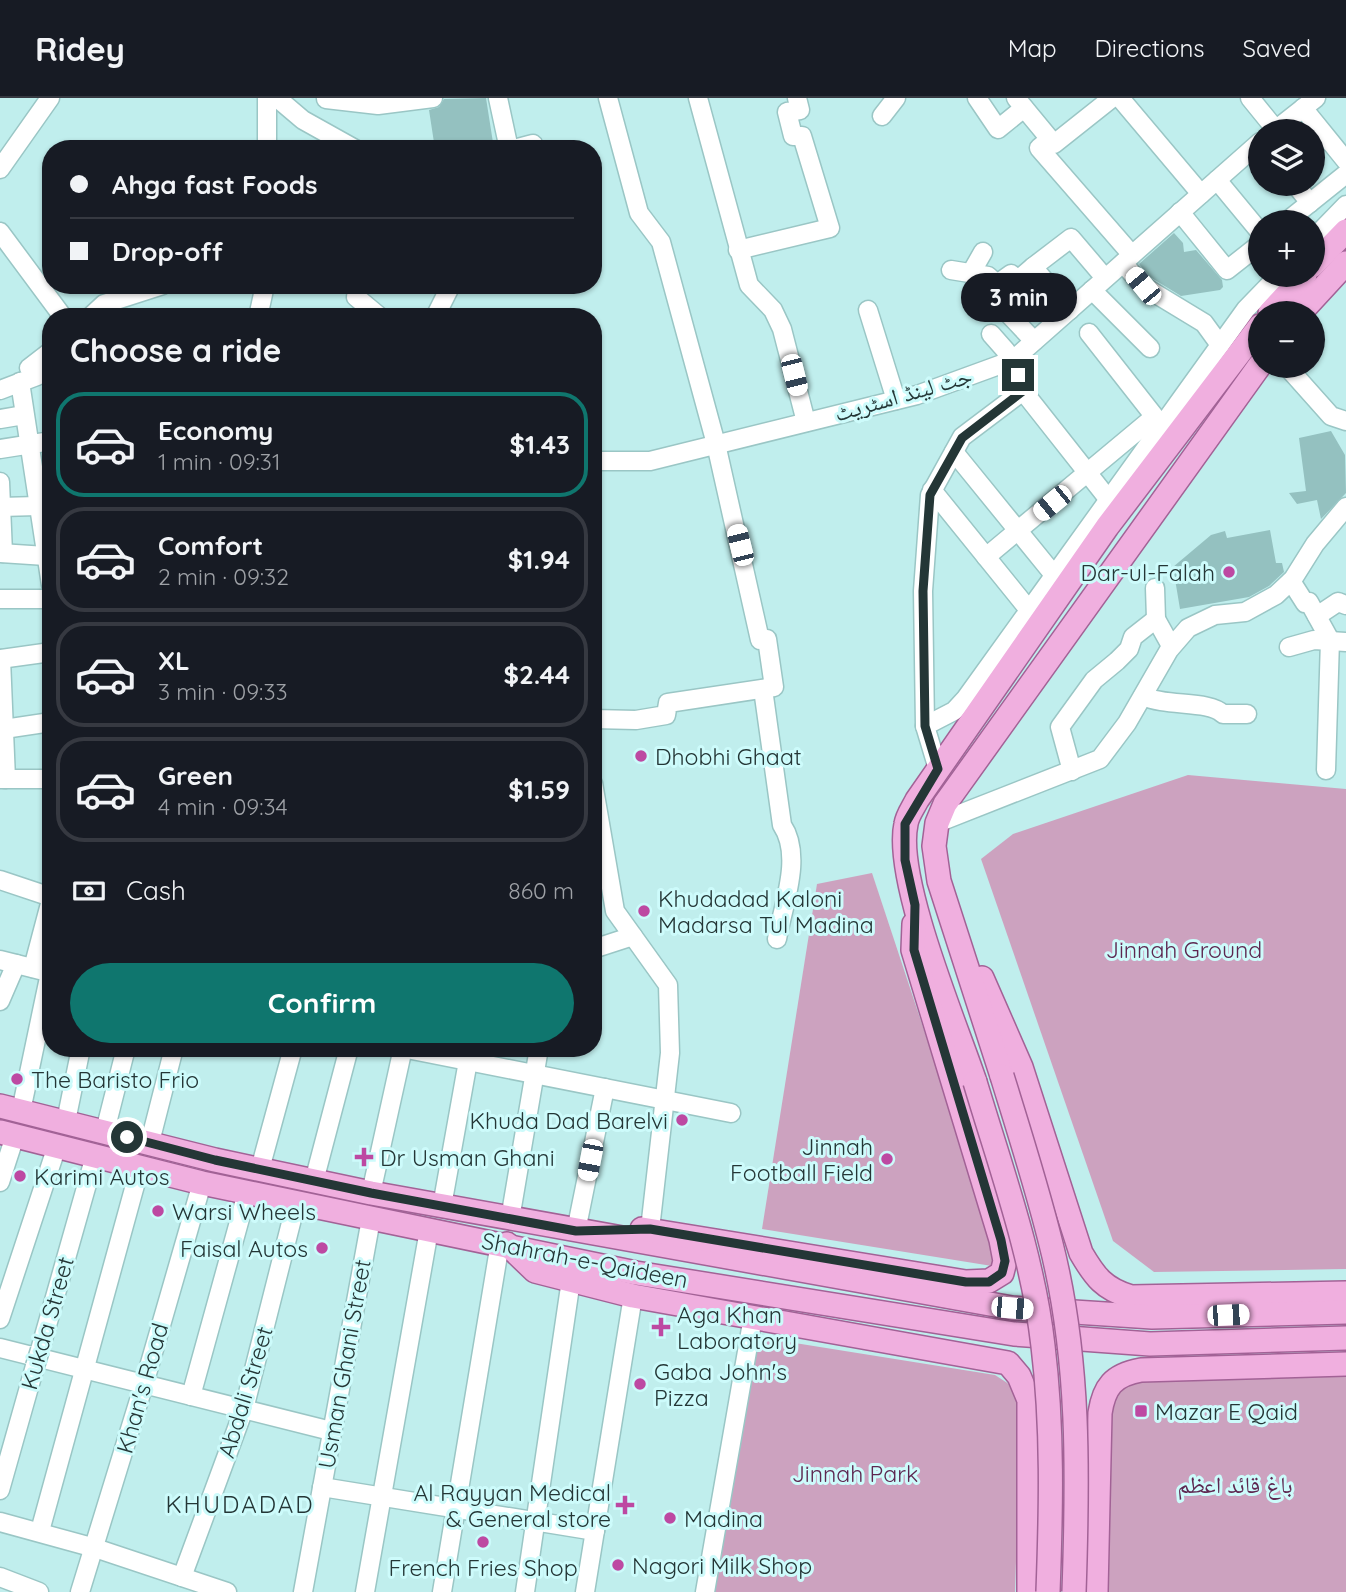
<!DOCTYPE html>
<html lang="en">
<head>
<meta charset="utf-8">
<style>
  body { margin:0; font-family:Quicksand,"Noto Naskh Arabic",sans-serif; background:#20242c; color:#f1f3f6; height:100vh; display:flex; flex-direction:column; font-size:26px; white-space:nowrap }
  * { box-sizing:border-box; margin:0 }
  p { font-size:23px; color:#9ea1a6 }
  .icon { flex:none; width:38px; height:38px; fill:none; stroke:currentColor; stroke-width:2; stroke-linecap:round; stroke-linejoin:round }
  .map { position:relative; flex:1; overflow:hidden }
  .details { position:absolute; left:42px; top:210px; width:560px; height:749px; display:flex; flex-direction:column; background:#171b24; border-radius:28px; box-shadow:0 2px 5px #0004 }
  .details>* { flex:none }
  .guide { position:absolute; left:42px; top:42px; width:560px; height:154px; border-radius:28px; box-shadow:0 2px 5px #0004; display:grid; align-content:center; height:154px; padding:0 28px; background:#171b24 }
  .controls { position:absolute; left:1248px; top:21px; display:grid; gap:14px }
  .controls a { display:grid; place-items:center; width:77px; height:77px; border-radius:50%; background:#171b24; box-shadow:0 2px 5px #0004; font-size:35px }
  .end { position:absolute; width:32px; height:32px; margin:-16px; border:9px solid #243636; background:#fff; box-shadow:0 0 0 4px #fff }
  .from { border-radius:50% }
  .bubble { position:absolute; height:49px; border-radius:24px; background:#171b24; box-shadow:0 2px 5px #0004; font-size:23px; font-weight:700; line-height:49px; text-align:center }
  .car { position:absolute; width:21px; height:42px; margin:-21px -10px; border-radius:9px; box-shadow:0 0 5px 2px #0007; background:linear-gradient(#fff 24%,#345 0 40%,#fff 0 76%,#345 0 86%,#fff 0) }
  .guide b { display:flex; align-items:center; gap:24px; height:66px; font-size:26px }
  .guide b+b { border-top:2px solid #363941 }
  .guide i { width:18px; height:18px; background:#f1f3f6 }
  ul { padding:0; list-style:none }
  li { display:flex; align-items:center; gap:21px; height:105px; margin:0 14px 10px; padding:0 14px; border:4px solid #363941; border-radius:28px }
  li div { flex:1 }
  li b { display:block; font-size:26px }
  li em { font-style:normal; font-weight:700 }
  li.current { border-color:#0f766e }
  li>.icon { width:63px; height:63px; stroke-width:1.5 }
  h2 { padding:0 28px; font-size:32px; line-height:84px }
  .pay { display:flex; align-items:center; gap:18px; height:77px; padding:0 28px; font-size:26px }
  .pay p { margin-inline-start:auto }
  .primary-button { display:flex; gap:14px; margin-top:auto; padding:14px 28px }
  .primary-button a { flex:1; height:80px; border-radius:42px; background:#0f766e; color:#fff; font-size:28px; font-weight:700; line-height:80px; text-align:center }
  header { display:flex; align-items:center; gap:42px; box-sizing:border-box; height:98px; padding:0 35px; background:#171b24; border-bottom:2px solid #363941 }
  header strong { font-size:33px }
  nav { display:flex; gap:38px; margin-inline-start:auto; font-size:24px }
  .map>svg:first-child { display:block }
</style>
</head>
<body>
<header>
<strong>Ridey</strong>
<nav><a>Map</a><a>Directions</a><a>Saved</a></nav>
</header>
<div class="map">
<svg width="1346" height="1494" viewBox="0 0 1346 1494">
  <rect width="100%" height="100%" fill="#c0eeed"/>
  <g fill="#cca2bf">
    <path d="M1188 677 1346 691V1171L1154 1174 1113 1143 981 761 1013 736Z"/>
    <path d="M872 775 995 1147 992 1168 762 1131 817 786Z"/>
    <path d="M757 1239 995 1277 1012 1288 1021 1309 1015 1494H714Z"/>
    <path d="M1346 1275V1494H1105L1109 1324C1112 1303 1116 1292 1136 1282Z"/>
  </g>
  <g fill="#94c1c0">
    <path d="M486 0 494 51H435L429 12 439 9 444 1Z"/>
    <path d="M1174 135 1183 145 1184 154 1196 152 1222 182 1223 189 1220 192 1181 198 1150 179 1139 166Z"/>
    <path d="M1331 333 1345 357 1346 395 1321 421 1317 402 1297 406 1289 395 1306 393 1299 340Z"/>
    <path d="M1270 432 1276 465H1282L1284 474 1269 488 1249 499 1180 511 1173 469 1211 437 1225 433 1227 440Z"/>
  </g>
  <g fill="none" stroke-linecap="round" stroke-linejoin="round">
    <defs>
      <g id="minor">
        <path d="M277 0 303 22 355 51"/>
        <path d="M498 0 509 51"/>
        <path d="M698 0 749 187 773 212 782 231 806 324"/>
        <path d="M977 0 998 31 1024 10"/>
        <path d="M1016 0 1054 46 1112 0"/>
        <path d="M1120 0 1201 96"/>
        <path d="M1250 0 1276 32"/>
        <path d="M326 1 378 7 433 0"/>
        <path d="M1303 10 1346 63"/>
        <path d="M882 18 896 0"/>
        <path d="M1274 33 1316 0"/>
        <path d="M1050 41 1039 50 1132 157"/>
        <path d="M267 51V0"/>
        <path d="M514 51 533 46"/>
        <path d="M0 71 50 0"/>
        <path d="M1217 82 1260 134"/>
        <path d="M1295 86 1310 105"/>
        <path d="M1180 114 1227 172 1260 146"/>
        <path d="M1286 124 1346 76"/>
        <path d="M0 134 63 219"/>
        <path d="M1312 142 1346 107"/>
        <path d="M738 152 830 130 802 38H793L787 14 800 12 797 0"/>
        <path d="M1123 165 1143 188 1204 225 1220 247"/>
        <path d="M951 172 988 178 997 186 1011 176 1018 182 1033 169"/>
        <path d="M971 175 983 154"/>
        <path d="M358 187 356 199 380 219"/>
        <path d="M1092 192 1150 250"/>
        <path d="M1004 211 1034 243"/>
        <path d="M868 212 896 302"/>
        <path d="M1070 212 1033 169 1071 140 1105 180"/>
        <path d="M90 219 104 206 163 187"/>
        <path d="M258 219 265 187"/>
        <path d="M435 219 451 187"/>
        <path d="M1089 235 1162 328"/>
        <path d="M991 236 1006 253 1008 264"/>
        <path d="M1013 262 1023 293 1109 402"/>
        <path d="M1290 272 1331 318 1346 323"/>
        <path d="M20 284 51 487"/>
        <path d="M0 292 37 278 29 270 51 253"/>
        <path d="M0 321 24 317"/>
        <path d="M0 351 51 343"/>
        <path d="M954 354 1054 477"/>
        <path d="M593 363H650L917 297 1013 262 1260 44"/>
        <path d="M0 384 3 455"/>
        <path d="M932 392 1029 512"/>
        <path d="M0 409 38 408"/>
        <path d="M0 455 46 458"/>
        <path d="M986 459 1154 319"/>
        <path d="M1291 483 1305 505 1309 504 1330 542 1326 672"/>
        <path d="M1155 490 1156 521 1171 548"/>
        <path d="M0 501H51"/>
        <path d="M1317 518 1338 504 1346 507"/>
        <path d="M1289 549 1314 542 1346 544"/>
        <path d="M0 561 51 554"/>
        <path d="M1 561 6 681"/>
        <path d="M763 591 782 727C803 758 783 807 777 841"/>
        <path d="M1143 598C1166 609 1209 602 1223 616H1247"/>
        <path d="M593 621 636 622 666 617 668 605 774 589 767 541 760 542 716 346 661 144 639 115 608 0"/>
        <path d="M925 628 923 493 930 397 962 339 1023 293"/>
        <path d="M4 631 51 624"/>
        <path d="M938 671 925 628 954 613 966 600 1246 211 1279 177"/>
        <path d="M1072 673 1060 629 1094 582 1117 563 1129 551 1133 539 1156 521"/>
        <path d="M0 681H51"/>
        <path d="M593 685 615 813 668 887 670 955 650 1131"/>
        <path d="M937 725 1100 661 1127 625 1169 552 1188 530 1215 517 1245 514 1276 497 1293 481 1315 446 1346 409"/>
        <path d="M0 782 51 799"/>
        <path d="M593 851 633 838"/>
        <path d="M0 862 44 873"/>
        <path d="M33 870 51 802"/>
        <path d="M0 903 16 866"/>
        <path d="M402 950 731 1015"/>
        <path d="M21 1013 50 875"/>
        <path d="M66 1023 81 950"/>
        <path d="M105 1033 126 950"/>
        <path d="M150 1044 174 950"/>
        <path d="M260 1071 293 950"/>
        <path d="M314 1083 349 950"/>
        <path d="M0 1084 15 1038"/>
        <path d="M371 1095 403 950"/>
        <path d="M442 1108 468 963"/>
        <path d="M510 1121 539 950"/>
        <path d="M576 1133 605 990"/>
        <path d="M0 1221 57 1048"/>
        <path d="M0 1250 331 1333"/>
        <path d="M40 1252 95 1058"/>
        <path d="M191 1298 247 1095"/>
        <path d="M322 1389 595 1433"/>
        <path d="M0 1392 35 1268"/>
        <path d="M0 1424 95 1450 227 1494"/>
        <path d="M40 1433 140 1069"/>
        <path d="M0 1479 39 1494"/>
        <path d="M182 1479 244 1311 296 1105"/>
        <path d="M80 1494 144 1286 202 1085"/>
        <path d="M303 1494 371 1121"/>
        <path d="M365 1494 429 1132"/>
        <path d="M442 1494 500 1145"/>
        <path d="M525 1494 571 1182"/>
        <path d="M585 1494 633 1198"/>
        <path d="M705 1494 753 1219"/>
      </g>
      <g id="major">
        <path d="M1312 168 1346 133"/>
        <path d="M1270 215 1305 177"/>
        <path d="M1300 215 1346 165"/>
        <path d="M982 880 1021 969 1081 1155C1095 1179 1104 1191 1131 1199L1346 1195"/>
        <path d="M1002 978 939 783 934 748 937 725 945 706 1260 267"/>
        <path d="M975 984C956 927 894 781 906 726 907 718 913 710 917 702L1107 429 1260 228"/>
        <path d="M0 1008 215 1062 371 1095 1012 1210 1152 1219 1346 1214"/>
        <path d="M0 1034 202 1085 636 1175 1014 1236 1150 1246 1346 1240"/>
        <path d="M642 1131 966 1184 989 1183 1002 1175 1005 1163 1001 1142 913 852 914 826"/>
        <path d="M507 1146 535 1173 633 1198 1008 1265 1019 1278 1029 1302V1494"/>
        <path d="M1096 1494 1100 1315C1104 1289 1113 1277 1141 1272L1346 1266"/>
      </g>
    </defs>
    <use href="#minor" stroke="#9ac6c5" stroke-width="21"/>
    <use href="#major" stroke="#a26296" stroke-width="26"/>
    <use href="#minor" stroke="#fff" stroke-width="18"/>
    <use href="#major" stroke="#f0afdf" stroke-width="23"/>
    <defs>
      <path id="minor-bridge" d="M35 1268 40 1252"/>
      <g id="major-bridge">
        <path d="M1002 978C1019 1033 1037 1089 1051 1146 1080 1260 1078 1377 1074 1494"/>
        <path d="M975 984C1001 1071 1033 1158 1043 1248 1053 1330 1051 1412 1048 1494"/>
      </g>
    </defs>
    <use href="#minor-bridge" stroke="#9ac6c5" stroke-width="21" stroke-linecap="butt"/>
    <use href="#major-bridge" stroke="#a26296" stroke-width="26" stroke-linecap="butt"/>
    <use href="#minor-bridge" stroke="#fff" stroke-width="18"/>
    <use href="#major-bridge" stroke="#f0afdf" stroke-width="23"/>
  </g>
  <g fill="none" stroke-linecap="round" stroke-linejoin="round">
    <path stroke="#243636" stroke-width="9" d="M127 1039 215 1062 371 1095 576 1133 650 1131 966 1184H989L1002 1175 1005 1163 1001 1142 914 852 915 807 905 762V726L938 671 925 628 923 493 930 397 962 340 1023 293 1018 277"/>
  </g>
  <g fill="#bd49a2" stroke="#cdfbfb" stroke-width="2.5">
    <circle cx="1229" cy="474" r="7"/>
    <circle cx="641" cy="658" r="7"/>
    <circle cx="644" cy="813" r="7"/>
    <circle cx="17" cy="981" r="7"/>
    <circle cx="682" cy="1022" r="7"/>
    <path d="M360.5 1048.5h7v7h7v7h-7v7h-7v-7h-7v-7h7z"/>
    <circle cx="887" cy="1061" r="7"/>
    <circle cx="20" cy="1078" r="7"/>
    <circle cx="158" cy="1113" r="7"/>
    <circle cx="322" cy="1150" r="7"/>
    <path d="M657.5 1218.5h7v7h7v7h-7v7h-7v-7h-7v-7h7z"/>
    <circle cx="640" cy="1286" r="7"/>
    <rect x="1134" y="1306" width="14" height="14" rx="3.5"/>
    <path d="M621.5 1396.5h7v7h7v7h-7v7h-7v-7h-7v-7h7z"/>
    <circle cx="670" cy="1420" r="7"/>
    <circle cx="483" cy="1444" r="7"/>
    <circle cx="618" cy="1467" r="7"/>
  </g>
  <g text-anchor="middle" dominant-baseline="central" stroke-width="6" stroke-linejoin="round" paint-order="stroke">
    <g font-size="23" fill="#243636" stroke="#cdfbfb">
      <text transform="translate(903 296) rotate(-16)">جٹ لینڈ اسٹریٹ</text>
      <text transform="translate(585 1162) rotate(11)">Shahrah-e-Qaideen</text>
      <text transform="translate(47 1225) rotate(-74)">Kukda Street</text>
      <text transform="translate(344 1266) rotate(-80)">Usman Ghani Street</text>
      <text transform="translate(142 1290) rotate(-74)">Khan's Road</text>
      <text transform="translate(245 1294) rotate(-73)">Abdali Street</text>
    </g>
    <g font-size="23" fill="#243636" stroke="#cdfbfb" text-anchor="start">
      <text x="1215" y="474" text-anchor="end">Dar-ul-Falah</text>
      <text x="655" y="658">Dhobhi Ghaat</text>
      <text x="658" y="800">Khudadad Kaloni<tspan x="658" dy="26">Madarsa Tul Madina</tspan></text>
      <text x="31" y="981">The Baristo Frio</text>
      <text x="668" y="1022" text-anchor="end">Khuda Dad Barelvi</text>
      <text x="873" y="1048" text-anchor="end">Jinnah<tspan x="873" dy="26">Football Field</tspan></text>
      <text x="380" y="1059">Dr Usman Ghani</text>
      <text x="34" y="1078">Karimi Autos</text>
      <text x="172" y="1113">Warsi Wheels</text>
      <text x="308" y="1150" text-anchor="end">Faisal Autos</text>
      <text x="677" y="1216">Aga Khan<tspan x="677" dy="26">Laboratory</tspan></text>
      <text x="654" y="1273">Gaba John's<tspan x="654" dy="26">Pizza</tspan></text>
      <text x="1155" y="1313">Mazar E Qaid</text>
      <text x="611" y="1394" text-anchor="end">Al Rayyan Medical<tspan x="611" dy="26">&amp; General store</tspan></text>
      <text x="684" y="1420">Madina</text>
      <text x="632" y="1467">Nagori Milk Shop</text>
      <text x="483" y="1469" text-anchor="middle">French Fries Shop</text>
    </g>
    <g font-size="23" fill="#5d2750" stroke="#cdfbfb">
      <text x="1184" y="851">Jinnah Ground</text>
      <text x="855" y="1375">Jinnah Park</text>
      <text x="1235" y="1386">باغ قائد اعظم</text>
    </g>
    <g font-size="24" letter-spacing="2" fill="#243636" stroke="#cdfbfb">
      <text x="240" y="1406">KHUDADAD</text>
    </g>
  </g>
</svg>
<div class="controls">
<a><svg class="icon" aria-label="layers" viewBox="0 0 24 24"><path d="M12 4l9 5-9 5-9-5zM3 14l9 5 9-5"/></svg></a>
<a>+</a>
<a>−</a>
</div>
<i class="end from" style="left:127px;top:1039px"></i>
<i class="end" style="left:1018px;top:277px"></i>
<div class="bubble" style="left:961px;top:175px;width:116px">3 min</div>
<i class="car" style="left:1143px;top:188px;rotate:320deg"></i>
<i class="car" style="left:794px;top:277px;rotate:166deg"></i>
<i class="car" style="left:1052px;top:405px;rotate:231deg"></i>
<i class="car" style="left:740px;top:447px;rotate:346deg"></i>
<i class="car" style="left:590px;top:1062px;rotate:191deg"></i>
<i class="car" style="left:1012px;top:1210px;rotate:95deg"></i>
<i class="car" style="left:1228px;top:1217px;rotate:88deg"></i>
<div class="guide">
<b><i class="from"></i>Ahga fast Foods</b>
<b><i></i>Drop-off</b>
</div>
<section class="details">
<h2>Choose a ride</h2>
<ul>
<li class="current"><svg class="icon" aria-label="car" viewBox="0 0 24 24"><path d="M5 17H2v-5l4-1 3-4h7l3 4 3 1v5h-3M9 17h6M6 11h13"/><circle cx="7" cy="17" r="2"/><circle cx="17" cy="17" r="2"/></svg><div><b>Economy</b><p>1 min · 09:31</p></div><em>$1.43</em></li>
<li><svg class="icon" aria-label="car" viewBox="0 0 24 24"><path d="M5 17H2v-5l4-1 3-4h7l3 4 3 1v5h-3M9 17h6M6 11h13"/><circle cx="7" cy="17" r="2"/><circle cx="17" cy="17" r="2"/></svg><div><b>Comfort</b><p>2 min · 09:32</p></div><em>$1.94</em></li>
<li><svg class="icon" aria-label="car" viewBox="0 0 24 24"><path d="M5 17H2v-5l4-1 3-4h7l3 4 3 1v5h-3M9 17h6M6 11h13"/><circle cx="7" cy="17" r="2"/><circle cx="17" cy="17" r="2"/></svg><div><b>XL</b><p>3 min · 09:33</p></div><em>$2.44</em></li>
<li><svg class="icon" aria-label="car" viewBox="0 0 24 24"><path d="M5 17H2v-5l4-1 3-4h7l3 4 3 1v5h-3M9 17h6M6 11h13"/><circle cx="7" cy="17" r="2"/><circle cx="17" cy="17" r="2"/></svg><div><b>Green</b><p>4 min · 09:34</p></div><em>$1.59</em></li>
</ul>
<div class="pay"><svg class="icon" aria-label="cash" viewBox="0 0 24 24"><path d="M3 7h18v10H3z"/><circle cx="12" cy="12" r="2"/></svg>Cash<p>860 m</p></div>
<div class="primary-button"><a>Confirm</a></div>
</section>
</div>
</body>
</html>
